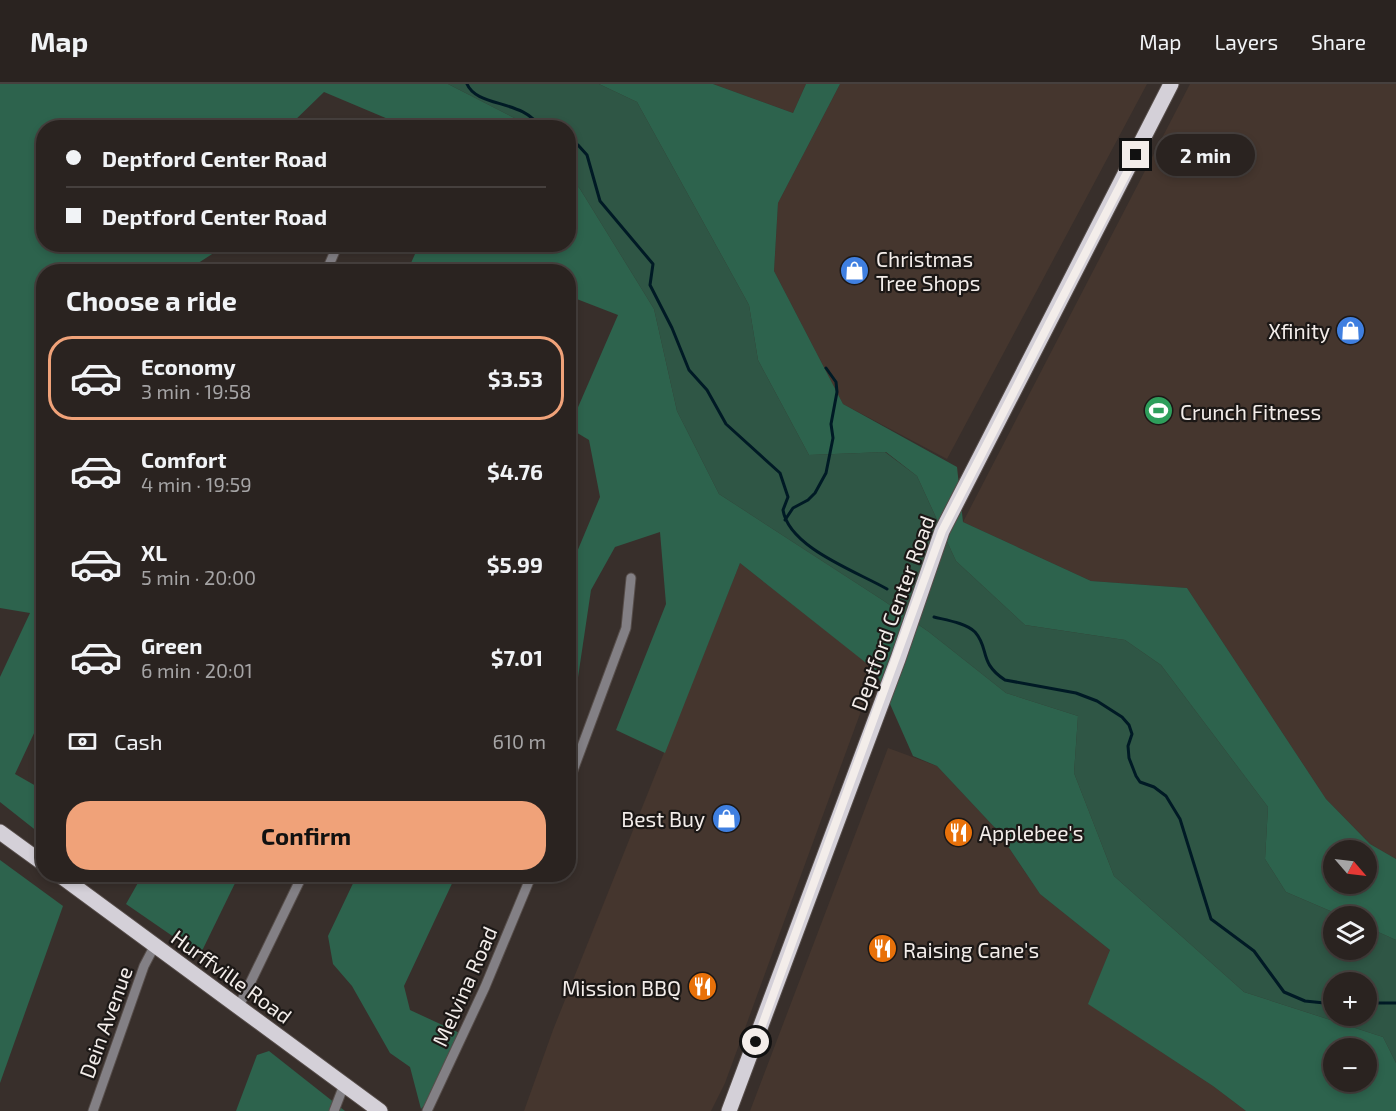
<!DOCTYPE html>
<html lang="en">
<head>
<meta charset="utf-8">
<style>
  body { margin:0; font-family:"Exo 2",sans-serif; background:#362f2d; color:#f1f3f6; height:100vh; display:flex; flex-direction:column; font-size:22px; white-space:nowrap }
  * { box-sizing:border-box; margin:0 }
  p { font-size:20px; color:#a5a4a5 }
  .icon { flex:none; width:33px; height:33px; fill:none; stroke:currentColor; stroke-width:2; stroke-linecap:round; stroke-linejoin:round }
  .map { position:relative; flex:1; overflow:hidden }
  .sheet { position:absolute; left:36px; top:180px; width:540px; height:618px; display:flex; flex-direction:column; background:#2a2320; border-radius:24px; box-shadow:0 3px 9px #0003,0 0 0 2px #46403e }
  .sheet>* { flex:none }
  .banner { position:absolute; left:36px; top:36px; width:540px; height:132px; border-radius:24px; box-shadow:0 3px 9px #0003,0 0 0 2px #46403e; display:grid; align-content:center; height:132px; padding:0 30px; background:#2a2320 }
  .needle { width:39px; rotate:118deg }
  .tools { position:absolute; left:1323px; top:756px; display:grid; gap:12px }
  .tools a { display:grid; place-items:center; width:54px; height:54px; border-radius:50%; background:#2a2320; box-shadow:0 3px 9px #0003,0 0 0 2px #46403e; font-size:30px }
  .end { position:absolute; width:27px; height:27px; margin:-14px; border:8px solid #f3edea; background:#111; box-shadow:0 0 0 3px #111 }
  .from { border-radius:50% }
  .bubble { position:absolute; height:42px; border-radius:21px; background:#2a2320; box-shadow:0 3px 9px #0003,0 0 0 2px #46403e; font-size:20px; font-weight:700; line-height:42px; text-align:center }
  .banner b { display:flex; align-items:center; gap:21px; height:57px; font-size:22px }
  .banner b+b { border-top:2px solid #46403e }
  .banner i { width:15px; height:15px; background:#f1f3f6 }
  ul { padding:0; list-style:none }
  li { display:flex; align-items:center; gap:18px; height:84px; margin:0 12px 9px; padding:0 18px; border:3px solid transparent; border-radius:24px }
  li div { flex:1 }
  li b { display:block; font-size:22px }
  li em { font-style:normal; font-weight:700 }
  li.current { border-color:#f0a279 }
  li>.icon { width:54px; height:54px; stroke-width:1.5 }
  h2 { padding:0 30px; font-size:27px; line-height:72px }
  .pay { display:flex; align-items:center; gap:15px; height:66px; padding:0 30px; font-size:22px }
  .pay p { margin-inline-start:auto }
  .action { display:flex; gap:12px; margin-top:auto; padding:12px 30px }
  .action a { flex:1; height:69px; border-radius:24px; background:#f0a279; color:#111; font-size:24px; font-weight:700; line-height:69px; text-align:center }
  header { display:flex; align-items:center; gap:36px; box-sizing:border-box; height:84px; padding:0 30px; background:#2a2320; border-bottom:2px solid #46403e }
  header strong { font-size:28px }
  nav { display:flex; gap:33px; margin-inline-start:auto; font-size:21px }
  .map>svg:first-child { display:block }
</style>
</head>
<body>
<header>
<strong>Map</strong>
<nav><a>Map</a><a>Layers</a><a>Share</a></nav>
</header>
<div class="map">
<svg width="1396" height="1027" viewBox="0 0 1396 1027">
  <rect width="100%" height="100%" fill="#382f2b"/>
  <g fill="#45362e">
    <path d="M713 0H806L793 29Z"/>
    <path d="M840 0H1147L947 375 843 320 774 187 778 119Z"/>
    <path d="M1190 0H1396V775L1370 760 1326 715 1187 504 1091 497 963 438Z"/>
    <path d="M740 479 876 586 725 999 711 1027H524L553 946Z"/>
    <path d="M888 664 937 682 997 746 1040 810 1110 866 1089 920 1213 1002 1246 1027H750Z"/>
  </g>
  <path fill="#2f5645" fill-rule="evenodd" d="M448 0H599L637 18 749 221 758 276 809 371 885 368 917 392 956 477 1025 541 1125 556 1161 581 1268 723 1265 775 1286 808 1342 832H1334V866H1366L1367 843 1396 856V979L1383 953 1244 908 1114 792 1074 689 1078 632 1006 609 929 548 884 517 719 410 677 327 654 225 580 105 569 92 568 44 526 43 520 37ZM1334 898H1366V932H1334Z"/>
  <g fill="#2d634d" fill-rule="evenodd">
    <path d="M0 0H448L520 37 526 43H407L324 8 288 43 44 44V160L226 161 186 187 44 188 43 630 15 690 43 706V752L0 718V593L30 529 0 524Z"/>
    <path d="M599 0H713L793 29 806 0H840L778 119 774 187 843 320 957 383 963 438 1091 497 1187 504 1326 715 1370 760 1396 775V856L1367 843 1366 832H1342L1286 808 1265 775 1268 723 1161 581 1125 556 1025 541 956 477 917 392 886 368 809 371 758 276 749 221 637 18ZM1334 766H1366V800H1334Z"/>
    <path d="M569 92 580 105 654 225 677 327 719 410 884 517 929 548 1006 609 1078 632 1074 689 1114 792 1244 908 1383 953 1396 979V1027H1246L1213 1002 1088 920 1110 866 1040 810 997 746 937 682 913 672 875 586 740 479 665 669 616 646 666 520 660 448 615 463 591 506 573 627 569 626V487L600 413 589 356 569 344 618 231 569 212 568 188H407L419 161 568 160ZM1334 964H1366V998H1334Z"/>
    <path d="M0 776 63 822 0 999Z"/>
    <path d="M143 790 239 791 200 871 126 820Z"/>
    <path d="M357 791H456L404 902 410 926 464 951 439 1005 421 1025 410 983 390 969 352 902 333 880 328 852Z"/>
    <path d="M269 967 345 1027H236L257 971Z"/>
  </g>
  <g fill="none" stroke-linecap="round" stroke-linejoin="round">
    <g stroke="#001a25" stroke-width="3">
      <path d="M467 0C477 24 525 15 540 44"/>
      <path d="M568 55 578 61 587 71 600 117 653 180 650 201 672 244 689 286 707 306 726 340 780 389 788 413 783 426C789 464 858 488 887 505"/>
      <path d="M785 436 793 424 808 416 815 409 826 389 833 354 831 340 837 308 836 298 826 284"/>
      <path d="M934 533C946 536 966 539 975 548 990 565 978 578 1005 596L1076 609 1097 617 1122 633 1129 641 1132 650 1128 662 1129 674 1136 692 1140 698 1154 703 1166 712 1180 735 1211 835 1254 867 1284 908 1305 917 1334 920"/>
      <path d="M1366 919H1396"/>
    </g>
    <defs>
      <g id="minor">
        <path d="M326 188 338 160"/>
        <path d="M568 700 626 544 631 494"/>
        <path d="M239 922 303 790"/>
        <path d="M93 1027 144 882 155 861"/>
        <path d="M334 1027 344 1001"/>
        <path d="M427 1027 485 903 532 790"/>
      </g>
      <g id="primary">
        <path d="M0 748 44 780"/>
        <path d="M58 790 380 1027"/>
        <path d="M729 1027 898 575 942 447 1171 0"/>
      </g>
    </defs>
    <use href="#minor" stroke="#564d4a" stroke-width="11"/>
    <use href="#primary" stroke="#564d4a" stroke-width="17"/>
    <use href="#minor" stroke="#838085" stroke-width="9"/>
    <use href="#primary" stroke="#d4d0d8" stroke-width="15"/>
  </g>
  <g fill="none" stroke-linecap="round" stroke-linejoin="round">
    <path stroke="#f3edea" stroke-width="8" d="M756 958 942 447 1136 71"/>
  </g>
  <defs>
    <symbol id="shop-disc" viewBox="-11 -11 22 22"><circle r="9.5" fill="#3f7fe0" stroke="#1c1816"/><path d="M-5-2.5h2.3a2.7 3.5 0 0 1 5.4 0H5L5.5 6h-11ZM-1.5-2.5h3a1.5 2.3 0 0 0-3 0Z" fill="#fff"/></symbol>
    <symbol id="stadium-disc" viewBox="-11 -11 22 22"><circle r="9.5" fill="#2e9e5b" stroke="#1c1816"/><path d="M0-5a6.5 5 0 1 0 0 10a6.5 5 0 1 0 0-10ZM-3.5-1.8h7v3.6h-7Z" fill="#fff"/></symbol>
    <symbol id="restaurant-disc" viewBox="-11 -11 22 22"><circle r="9.5" fill="#e8710a" stroke="#1c1816"/><path d="M-5-6h1v4h1v-4h1v4h1v-4h1v5L-1.5 .5V6h-2V.5L-5-1ZM5-6V6H3V1.5H1.5Q1.5-4 5-6Z" fill="#fff"/></symbol>
  </defs>
  <g fill-rule="evenodd">
    <use href="#shop-disc" x="838" y="170" width="33" height="33"/>
    <use href="#shop-disc" x="1334" y="230" width="33" height="33"/>
    <use href="#stadium-disc" x="1142" y="310" width="33" height="33"/>
    <use href="#shop-disc" x="710" y="718" width="33" height="33"/>
    <use href="#restaurant-disc" x="942" y="732" width="33" height="33"/>
    <use href="#restaurant-disc" x="866" y="848" width="33" height="33"/>
    <use href="#restaurant-disc" x="686" y="886" width="33" height="33"/>
  </g>
  <g text-anchor="middle" dominant-baseline="central" stroke-width="4.5" stroke-linejoin="round" paint-order="stroke">
    <g font-size="21" fill="#f3edea" stroke="#1c1816" text-anchor="start">
      <text x="876" y="174">Christmas<tspan x="876" dy="24">Tree Shops</tspan></text>
      <text x="1330" y="246" text-anchor="end">Xfinity</text>
      <text x="1180" y="327">Crunch Fitness</text>
      <text x="705" y="734" text-anchor="end">Best Buy</text>
      <text x="979" y="748">Applebee's</text>
      <text x="903" y="865">Raising Cane's</text>
      <text x="681" y="903" text-anchor="end">Mission BBQ</text>
    </g>
    <g font-size="21" fill="#f3edea" stroke="#1c1816">
      <text transform="translate(892 529) rotate(-70)">Deptford Center Road</text>
      <text transform="translate(232 892) rotate(36)">Hurffville Road</text>
      <text transform="translate(464 902) rotate(-66)">Melvina Road</text>
      <text transform="translate(105 938) rotate(-70)">Dein Avenue</text>
    </g>
  </g>
</svg>
<div class="tools">
<a><svg class="needle" viewBox="-14 -14 28 28"><path d="M0-13l5 13h-10z" fill="#e53935"/><path d="M0 13l5-13h-10z" fill="#a5a4a5"/></svg></a>
<a><svg class="icon" aria-label="layers" viewBox="0 0 24 24"><path d="M12 4l9 5-9 5-9-5zM3 14l9 5 9-5"/></svg></a>
<a>+</a>
<a>−</a>
</div>
<i class="end from" style="left:756px;top:958px"></i>
<i class="end" style="left:1136px;top:71px"></i>
<div class="bubble" style="left:1156px;top:50px;width:99px">2 min</div>
<div class="banner">
<b><i class="from"></i>Deptford Center Road</b>
<b><i></i>Deptford Center Road</b>
</div>
<section class="sheet">
<h2>Choose a ride</h2>
<ul>
<li class="current"><svg class="icon" aria-label="car" viewBox="0 0 24 24"><path d="M5 17H2v-5l4-1 3-4h7l3 4 3 1v5h-3M9 17h6M6 11h13"/><circle cx="7" cy="17" r="2"/><circle cx="17" cy="17" r="2"/></svg><div><b>Economy</b><p>3 min · 19:58</p></div><em>$3.53</em></li>
<li><svg class="icon" aria-label="car" viewBox="0 0 24 24"><path d="M5 17H2v-5l4-1 3-4h7l3 4 3 1v5h-3M9 17h6M6 11h13"/><circle cx="7" cy="17" r="2"/><circle cx="17" cy="17" r="2"/></svg><div><b>Comfort</b><p>4 min · 19:59</p></div><em>$4.76</em></li>
<li><svg class="icon" aria-label="car" viewBox="0 0 24 24"><path d="M5 17H2v-5l4-1 3-4h7l3 4 3 1v5h-3M9 17h6M6 11h13"/><circle cx="7" cy="17" r="2"/><circle cx="17" cy="17" r="2"/></svg><div><b>XL</b><p>5 min · 20:00</p></div><em>$5.99</em></li>
<li><svg class="icon" aria-label="car" viewBox="0 0 24 24"><path d="M5 17H2v-5l4-1 3-4h7l3 4 3 1v5h-3M9 17h6M6 11h13"/><circle cx="7" cy="17" r="2"/><circle cx="17" cy="17" r="2"/></svg><div><b>Green</b><p>6 min · 20:01</p></div><em>$7.01</em></li>
</ul>
<div class="pay"><svg class="icon" aria-label="cash" viewBox="0 0 24 24"><path d="M3 7h18v10H3z"/><circle cx="12" cy="12" r="2"/></svg>Cash<p>610 m</p></div>
<div class="action"><a>Confirm</a></div>
</section>
</div>
</body>
</html>
